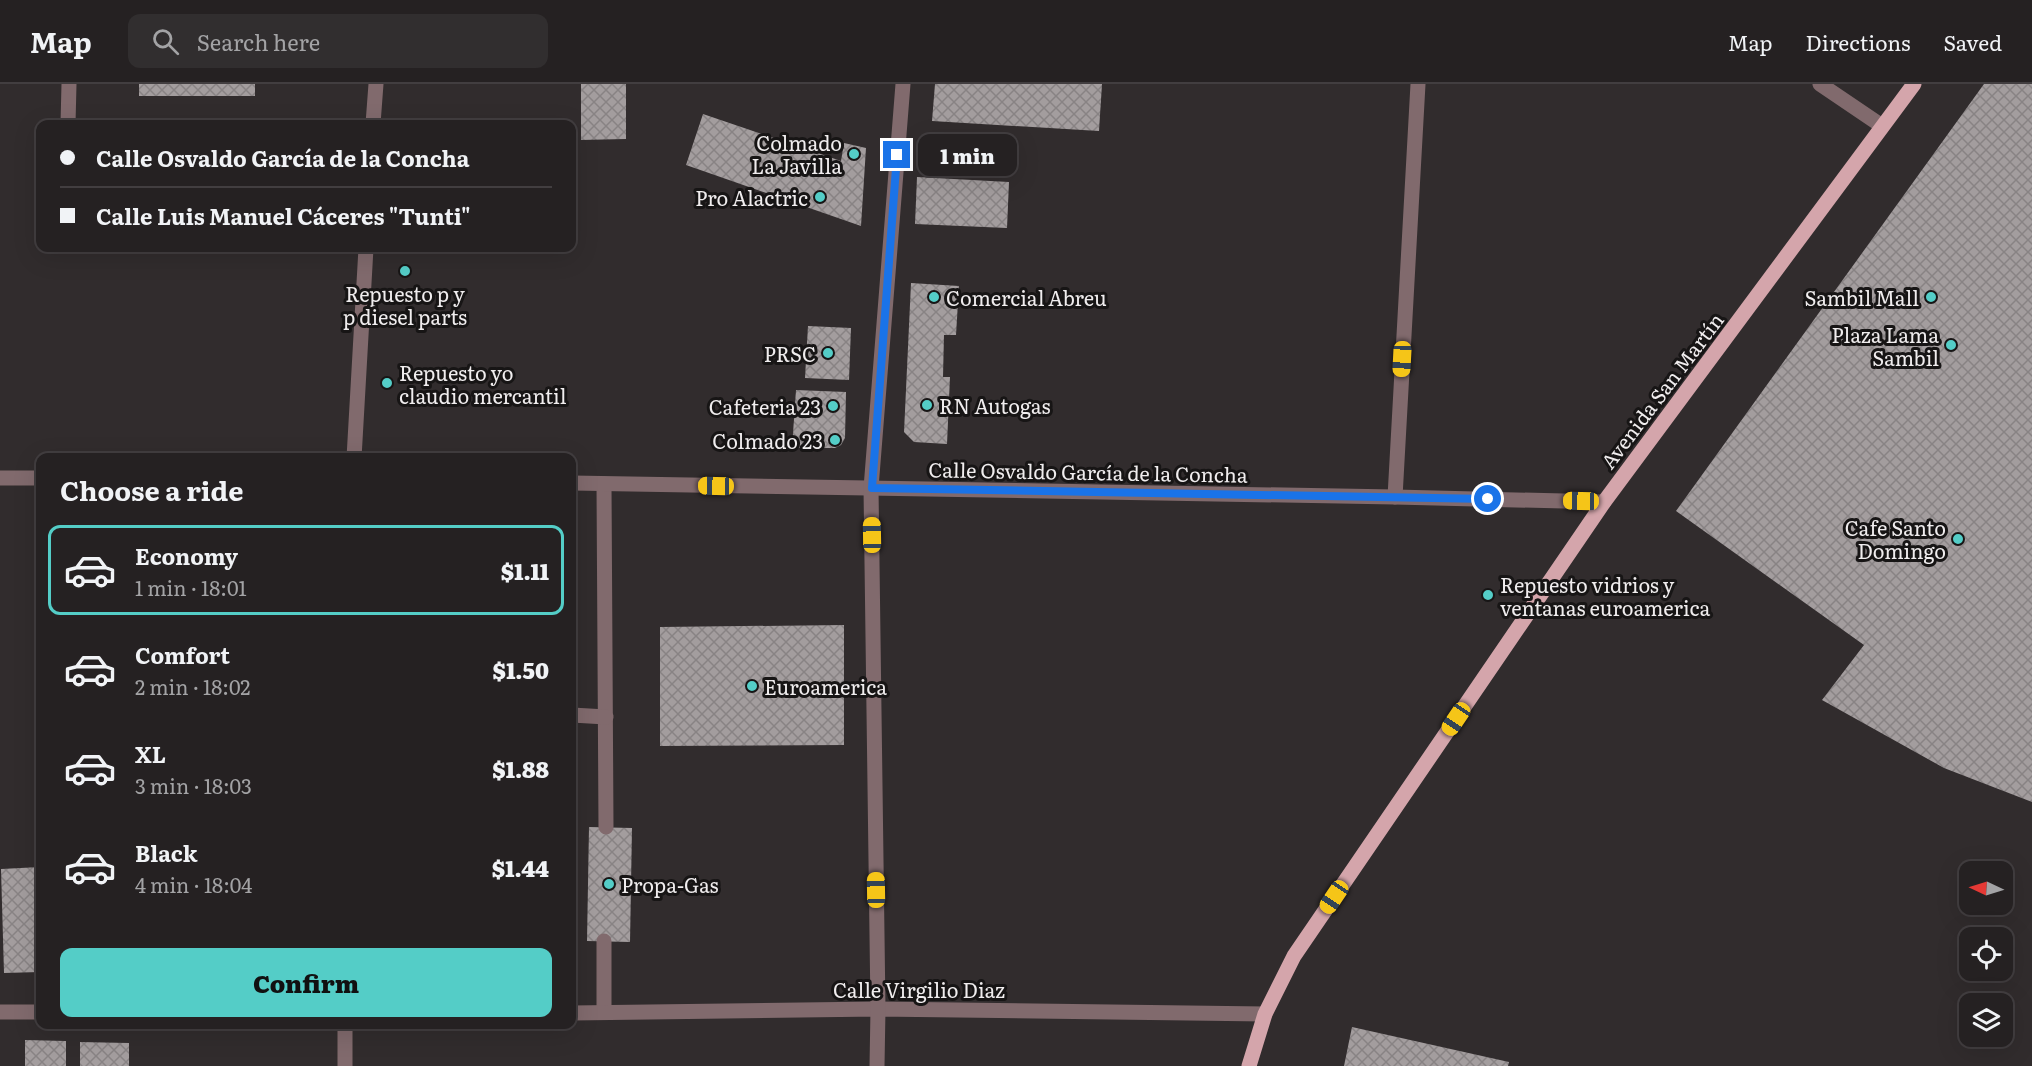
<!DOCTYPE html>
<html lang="en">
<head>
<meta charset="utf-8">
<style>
  body { margin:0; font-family:Literata,serif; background:#312e2f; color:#f1f3f6; height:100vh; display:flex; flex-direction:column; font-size:22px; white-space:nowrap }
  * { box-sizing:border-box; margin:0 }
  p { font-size:20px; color:#a3a3a5 }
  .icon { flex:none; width:33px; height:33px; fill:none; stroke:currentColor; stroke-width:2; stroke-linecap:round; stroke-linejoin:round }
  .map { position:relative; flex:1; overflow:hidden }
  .sheet { position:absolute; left:36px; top:369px; width:540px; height:576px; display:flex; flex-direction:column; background:#252122; border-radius:12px; box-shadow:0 6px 24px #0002,0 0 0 2px #423e40 }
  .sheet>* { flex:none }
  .top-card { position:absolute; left:36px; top:36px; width:540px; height:132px; border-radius:12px; box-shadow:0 6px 24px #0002,0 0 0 2px #423e40; display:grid; align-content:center; height:132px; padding:0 24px; background:#252122 }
  .needle { width:39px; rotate:274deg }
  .fabs { position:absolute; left:1959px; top:777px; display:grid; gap:12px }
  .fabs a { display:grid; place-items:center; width:54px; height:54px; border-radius:12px; background:#252122; box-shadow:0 6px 24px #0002,0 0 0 2px #423e40; font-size:30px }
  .end { position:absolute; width:27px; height:27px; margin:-14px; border:8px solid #1a73e8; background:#fff; box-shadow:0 0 0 3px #fff }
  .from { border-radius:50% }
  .bubble { position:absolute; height:42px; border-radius:12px; background:#252122; box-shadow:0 6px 24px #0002,0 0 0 2px #423e40; font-size:20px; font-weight:800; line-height:42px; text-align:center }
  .car { position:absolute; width:18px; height:36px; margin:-18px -9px; border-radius:8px; box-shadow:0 0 4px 2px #0007; background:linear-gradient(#f5c518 24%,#345 0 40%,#f5c518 0 76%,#345 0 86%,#f5c518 0) }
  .top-card b { display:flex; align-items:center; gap:21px; height:57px; font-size:22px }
  .top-card b+b { border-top:2px solid #423e40 }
  .top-card i { width:15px; height:15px; background:#f1f3f6 }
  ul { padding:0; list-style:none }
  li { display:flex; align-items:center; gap:18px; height:90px; margin:0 12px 9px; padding:0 12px; border:3px solid transparent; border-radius:12px }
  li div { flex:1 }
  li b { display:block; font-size:22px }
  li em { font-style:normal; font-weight:800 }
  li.selected { border-color:#54cdc7 }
  li>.icon { width:54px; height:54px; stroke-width:1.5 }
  h2 { padding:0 24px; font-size:27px; line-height:72px }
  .action { display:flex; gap:12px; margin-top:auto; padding:12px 24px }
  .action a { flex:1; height:69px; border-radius:12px; background:#54cdc7; color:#111; font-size:24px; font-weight:800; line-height:69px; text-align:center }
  header { display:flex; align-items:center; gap:36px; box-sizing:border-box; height:84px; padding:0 30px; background:#252122; border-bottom:2px solid #423e40 }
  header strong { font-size:28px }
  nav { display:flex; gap:33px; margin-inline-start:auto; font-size:21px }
  .search { width:420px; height:54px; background:#312e2f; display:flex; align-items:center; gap:15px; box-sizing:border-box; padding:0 21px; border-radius:12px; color:#a3a3a5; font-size:22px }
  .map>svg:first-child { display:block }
</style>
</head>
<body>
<header>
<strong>Map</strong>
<div class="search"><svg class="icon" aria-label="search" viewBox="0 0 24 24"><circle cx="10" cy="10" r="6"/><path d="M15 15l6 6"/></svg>Search here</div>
<nav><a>Map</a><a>Directions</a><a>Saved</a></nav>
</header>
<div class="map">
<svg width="2032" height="982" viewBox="0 0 2032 982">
  <defs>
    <pattern id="building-cross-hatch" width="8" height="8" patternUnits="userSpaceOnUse" patternTransform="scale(1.5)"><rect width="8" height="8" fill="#a39d9e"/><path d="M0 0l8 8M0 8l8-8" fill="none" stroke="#888384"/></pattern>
  </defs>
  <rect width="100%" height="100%" fill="#312c2d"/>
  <g fill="url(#building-cross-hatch)">
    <rect x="139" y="0" width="116" height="12"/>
    <path d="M581 0H626V55L581 56Z"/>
    <path d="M935 0H1102L1099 47 932 37Z"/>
    <path d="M1984 0H2032V718L1944 684 1822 616 1864 561 1676 427Z"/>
    <path d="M703 30 841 77 844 59 866 64 861 142 686 81Z"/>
    <path d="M917 93 1009 98 1007 144 915 140Z"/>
    <path d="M911 199 959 202 956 251H944L943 293H950L947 360 914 358 904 348Z"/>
    <path d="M808 242 851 244 849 296 805 294Z"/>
    <path d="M796 306 846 308 845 354 841 361 835 364H792Z"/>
    <path d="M844 541V661L660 662V543Z"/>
    <path d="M589 743 632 744 630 858 587 857Z"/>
    <path d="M40 783V888L4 889 1 785Z"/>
    <path d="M1352 943 1509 978 1508 982H1344Z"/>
    <path d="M25 956 66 957V982H25Z"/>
    <path d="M80 958 129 959V982H80Z"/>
  </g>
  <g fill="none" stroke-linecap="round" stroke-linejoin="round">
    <g stroke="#816a6d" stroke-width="15">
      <path d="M1820 0 1882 42"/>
      <path d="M604 400 606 743"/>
      <path d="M572 631 606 633"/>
      <path d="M604 857V928"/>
    </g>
    <g stroke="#816a6d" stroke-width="15">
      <path d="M68 40 69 0"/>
      <path d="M373 40 376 0"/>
      <path d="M354 374 366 164"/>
      <path d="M0 394H40"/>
      <path d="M572 399 1395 413 1604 418"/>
      <path d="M1395 413 1418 0"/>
      <path d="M0 928H40"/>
      <path d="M572 929 878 925 1265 930"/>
      <path d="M345 982V940"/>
      <path d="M877 982 878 925 871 404 903 0"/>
    </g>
    <path stroke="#d4a5ab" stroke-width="15" d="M1249 982 1265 930 1294 872 1604 418 1914 0"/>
  </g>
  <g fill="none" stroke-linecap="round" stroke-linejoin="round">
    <path stroke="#1a73e8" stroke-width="8" d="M897 71 872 404 1488 415"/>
  </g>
  <g fill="#54cdc7" stroke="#171515" stroke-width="2">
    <circle cx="854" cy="70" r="6"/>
    <circle cx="820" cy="113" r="6"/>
    <circle cx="405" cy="187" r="6"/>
    <circle cx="934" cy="213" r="6"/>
    <circle cx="1931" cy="213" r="6"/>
    <circle cx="1951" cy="261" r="6"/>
    <circle cx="828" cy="269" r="6"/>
    <circle cx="387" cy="299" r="6"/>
    <circle cx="927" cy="321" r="6"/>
    <circle cx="833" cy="322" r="6"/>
    <circle cx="835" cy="356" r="6"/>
    <circle cx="1958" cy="455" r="6"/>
    <circle cx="1488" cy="511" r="6"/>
    <circle cx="752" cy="602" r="6"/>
    <circle cx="609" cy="800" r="6"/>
  </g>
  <g text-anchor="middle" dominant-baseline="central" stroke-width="6" stroke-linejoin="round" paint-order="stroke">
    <g font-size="20" fill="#f0edee" stroke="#171515" text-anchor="end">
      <text x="842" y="58">Colmado<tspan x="842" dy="23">La Javilla</tspan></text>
      <text x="808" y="113">Pro Alactric</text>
      <text x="405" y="209" text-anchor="middle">Repuesto p y<tspan x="405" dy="23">p diesel parts</tspan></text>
      <text x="946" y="213" text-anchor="start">Comercial Abreu</text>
      <text x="1919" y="213">Sambil Mall</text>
      <text x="1939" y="250">Plaza Lama<tspan x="1939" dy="23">Sambil</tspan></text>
      <text x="816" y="269">PRSC</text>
      <text x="399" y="288" text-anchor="start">Repuesto yo<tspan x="399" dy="23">claudio mercantil</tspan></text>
      <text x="939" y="321" text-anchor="start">RN Autogas</text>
      <text x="821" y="322">Cafeteria 23</text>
      <text x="823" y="356">Colmado 23</text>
      <text x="1946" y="443">Cafe Santo<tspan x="1946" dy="23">Domingo</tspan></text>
      <text x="1500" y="500" text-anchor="start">Repuesto vidrios y<tspan x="1500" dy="23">ventanas euroamerica</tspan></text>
      <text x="764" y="602" text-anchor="start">Euroamerica</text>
      <text x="621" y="800" text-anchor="start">Propa-Gas</text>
    </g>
    <g font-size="20" fill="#f0edee" stroke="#171515">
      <text transform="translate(1661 306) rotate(-53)">Avenida San Martín</text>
      <text transform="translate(1088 387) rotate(1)">Calle Osvaldo García de la Concha</text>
      <text x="919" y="905">Calle Virgilio Diaz</text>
    </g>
  </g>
</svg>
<div class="fabs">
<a><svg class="needle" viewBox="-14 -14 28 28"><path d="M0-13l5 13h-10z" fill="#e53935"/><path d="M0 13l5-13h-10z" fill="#a3a3a5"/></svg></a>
<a><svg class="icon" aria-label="locate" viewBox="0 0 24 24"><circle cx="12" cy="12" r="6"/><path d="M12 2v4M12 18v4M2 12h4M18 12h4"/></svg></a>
<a><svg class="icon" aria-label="layers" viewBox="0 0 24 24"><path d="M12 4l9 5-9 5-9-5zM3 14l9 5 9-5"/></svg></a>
</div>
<i class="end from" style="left:1488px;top:415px"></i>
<i class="end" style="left:897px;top:71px"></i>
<div class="bubble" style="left:918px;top:50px;width:99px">1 min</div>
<i class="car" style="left:1402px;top:275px;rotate:183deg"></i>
<i class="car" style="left:716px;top:402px;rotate:271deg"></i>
<i class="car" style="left:1581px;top:417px;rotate:271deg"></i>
<i class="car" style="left:872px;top:451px;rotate:359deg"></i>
<i class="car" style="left:1456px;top:635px;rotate:214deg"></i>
<i class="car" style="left:876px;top:806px;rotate:359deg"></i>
<i class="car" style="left:1334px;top:813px;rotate:214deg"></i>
<div class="top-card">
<b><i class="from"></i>Calle Osvaldo García de la Concha</b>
<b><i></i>Calle Luis Manuel Cáceres &quot;Tunti&quot;</b>
</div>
<section class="sheet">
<h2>Choose a ride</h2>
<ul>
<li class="selected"><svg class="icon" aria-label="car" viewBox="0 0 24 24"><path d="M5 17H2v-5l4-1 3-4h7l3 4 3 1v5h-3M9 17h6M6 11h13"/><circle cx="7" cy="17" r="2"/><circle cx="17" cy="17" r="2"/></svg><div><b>Economy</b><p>1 min · 18:01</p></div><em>$1.11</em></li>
<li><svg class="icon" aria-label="car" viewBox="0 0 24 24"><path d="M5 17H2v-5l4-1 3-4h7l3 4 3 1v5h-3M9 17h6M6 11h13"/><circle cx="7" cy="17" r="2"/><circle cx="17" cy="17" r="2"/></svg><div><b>Comfort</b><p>2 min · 18:02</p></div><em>$1.50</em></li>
<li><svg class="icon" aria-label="car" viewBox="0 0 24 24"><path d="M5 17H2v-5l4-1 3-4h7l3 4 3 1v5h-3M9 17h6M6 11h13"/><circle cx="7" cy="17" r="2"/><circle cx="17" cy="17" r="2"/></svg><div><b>XL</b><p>3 min · 18:03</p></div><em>$1.88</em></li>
<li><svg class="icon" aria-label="car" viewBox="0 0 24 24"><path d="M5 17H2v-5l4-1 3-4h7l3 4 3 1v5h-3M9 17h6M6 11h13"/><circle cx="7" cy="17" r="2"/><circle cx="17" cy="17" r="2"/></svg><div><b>Black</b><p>4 min · 18:04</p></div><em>$1.44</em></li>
</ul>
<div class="action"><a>Confirm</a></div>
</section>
</div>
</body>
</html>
